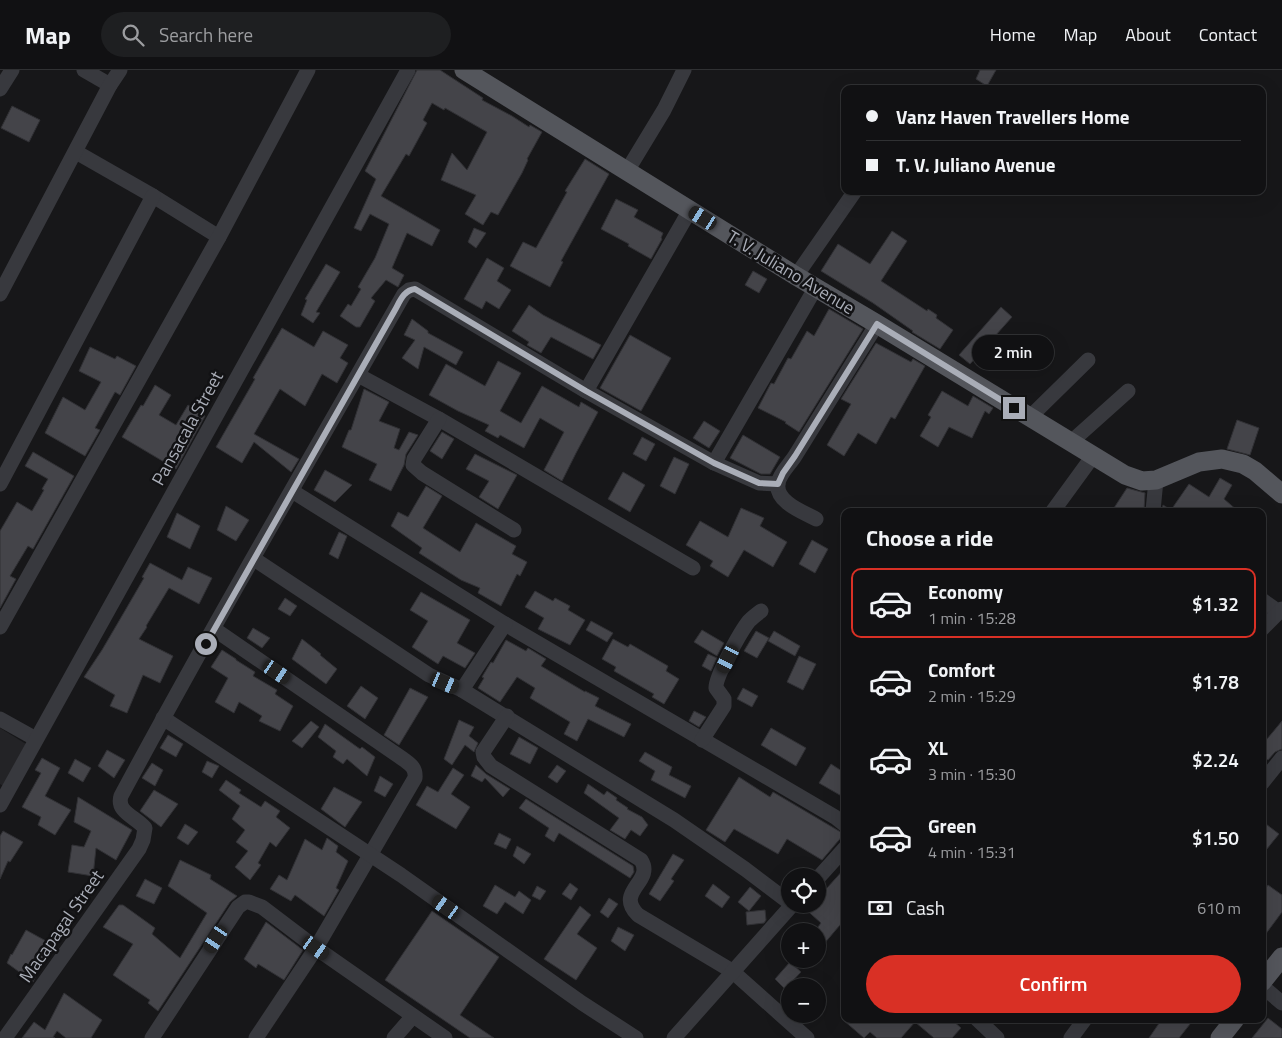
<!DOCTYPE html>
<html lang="en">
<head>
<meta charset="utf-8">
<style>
  body { margin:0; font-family:"Titillium Web",sans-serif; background:#1e1f21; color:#f1f3f6; height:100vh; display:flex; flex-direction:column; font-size:19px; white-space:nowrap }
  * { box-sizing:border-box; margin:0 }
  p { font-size:16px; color:#9c9da0 }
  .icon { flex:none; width:28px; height:28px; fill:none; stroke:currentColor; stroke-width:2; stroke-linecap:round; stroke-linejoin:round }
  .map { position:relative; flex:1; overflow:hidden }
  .drawer { position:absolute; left:841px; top:438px; width:425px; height:515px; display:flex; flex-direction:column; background:#111113; border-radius:10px; box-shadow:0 5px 20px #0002,0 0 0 1px #303133 }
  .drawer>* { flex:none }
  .top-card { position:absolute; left:841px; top:15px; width:425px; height:110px; border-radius:10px; box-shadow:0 5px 20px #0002,0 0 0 1px #303133; display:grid; align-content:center; height:110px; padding:0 25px; background:#111113 }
  .controls { position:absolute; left:781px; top:798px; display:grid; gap:10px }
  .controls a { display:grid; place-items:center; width:45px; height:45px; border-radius:50%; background:#111113; box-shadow:0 5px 20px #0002,0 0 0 1px #303133; font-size:25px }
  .end { position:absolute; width:22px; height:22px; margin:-11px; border:6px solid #aaaeb8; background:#111; box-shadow:0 0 0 2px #111 }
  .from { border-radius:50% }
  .bubble { position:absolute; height:35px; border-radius:18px; background:#111113; box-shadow:0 5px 20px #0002,0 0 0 1px #303133; font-size:16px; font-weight:600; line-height:35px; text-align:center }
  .car { position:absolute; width:15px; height:30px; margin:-15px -8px; border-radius:6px; box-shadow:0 0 4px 1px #0007; background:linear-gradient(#222 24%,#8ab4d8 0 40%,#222 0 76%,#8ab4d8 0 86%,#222 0) }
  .top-card b { display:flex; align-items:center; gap:18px; height:48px; font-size:19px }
  .top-card b+b { border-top:1px solid #303133 }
  .top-card i { width:12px; height:12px; background:#f1f3f6 }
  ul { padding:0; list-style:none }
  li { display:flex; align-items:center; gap:15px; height:70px; margin:0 10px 8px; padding:0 15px; border:2px solid transparent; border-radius:10px }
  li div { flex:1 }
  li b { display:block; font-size:19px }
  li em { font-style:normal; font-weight:600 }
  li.current { border-color:#d93025 }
  li>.icon { width:45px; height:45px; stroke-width:1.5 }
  h2 { padding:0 25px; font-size:22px; line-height:60px }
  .pay { display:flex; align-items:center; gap:12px; height:55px; padding:0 25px; font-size:19px }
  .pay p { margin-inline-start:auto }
  .primary-button { display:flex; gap:10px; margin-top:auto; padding:10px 25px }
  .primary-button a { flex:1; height:58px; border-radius:30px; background:#d93025; color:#fff; font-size:20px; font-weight:600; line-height:58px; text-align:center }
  header { display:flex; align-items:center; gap:30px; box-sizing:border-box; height:70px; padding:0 25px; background:#111113; border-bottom:1px solid #303133 }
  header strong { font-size:24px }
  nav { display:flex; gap:28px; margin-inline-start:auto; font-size:18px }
  .search { width:350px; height:45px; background:#1e1f21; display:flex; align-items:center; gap:12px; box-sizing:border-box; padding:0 18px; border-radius:28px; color:#9c9da0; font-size:19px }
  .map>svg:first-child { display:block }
</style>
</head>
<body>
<header>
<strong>Map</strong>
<div class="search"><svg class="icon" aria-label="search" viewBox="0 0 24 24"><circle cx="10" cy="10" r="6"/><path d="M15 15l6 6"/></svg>Search here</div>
<nav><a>Home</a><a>Map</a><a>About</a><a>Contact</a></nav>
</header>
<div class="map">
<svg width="1282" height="968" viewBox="0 0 1282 968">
  <rect width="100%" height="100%" fill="#171719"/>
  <path fill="#232326" d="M0 658 26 674 8 719 0 714Z"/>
  <g fill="#444449" stroke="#313135">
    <path d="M417 0H440L483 28 482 30 512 46 529 57 530 55 542 62 527 89 528 90 522 103 498 145 491 142 483 155 465 144 476 125 441 110 452 83 467 100 487 62 445 38 444 40 432 33 423 50 427 53 409 86 406 84 381 126 440 160 432 176 407 163 392 198 404 205 398 217 386 210 371 228 375 231 360 257H356L340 246 348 234 351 236 361 219 358 217 375 188 389 154 370 144 361 161 354 158 376 109 365 101Z"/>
    <path d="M980 0H996L987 16 976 9Z"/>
    <path d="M12 36 40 50 29 72 1 58Z"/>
    <path d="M585 89 609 104 561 191 563 192 550 217 510 196 523 172 536 178 567 122 565 121Z"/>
    <path d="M616 129 638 140 634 147 663 163 661 168 662 169 651 189 628 176 629 174 601 159Z"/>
    <path d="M474 158 486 163 476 178 468 172Z"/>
    <path d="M892 161 907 171 881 211 927 241 928 239 937 245 936 248 953 260 940 279 912 262 913 261 873 233 821 201 838 174 870 194Z"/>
    <path d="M487 188 504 198 497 211 511 220 499 239 486 231 482 239 464 229Z"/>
    <path d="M326 194 340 202 316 242 320 243 313 253 301 245 307 230 305 229Z"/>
    <path d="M753 201 767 209 759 223 745 215Z"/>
    <path d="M529 235 543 245 601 275 593 289 551 267 541 283 527 275 529 272 512 261Z"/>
    <path d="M1001 237 1012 247 970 294 959 285Z"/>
    <path d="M829 239 863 259 799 362 785 353 786 352 758 338 771 313 774 314 788 288 791 289 807 261 814 266Z"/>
    <path d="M412 249 428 261V263L463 282 456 295 424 277 418 299 402 288 415 270 404 265Z"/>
    <path d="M282 258 314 277 323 261 348 275 340 288 348 293 337 313 322 304 305 336 280 319 254 364 299 389 291 402 254 372 242 393 216 377 255 309 253 308Z"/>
    <path d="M630 265 671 288 641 341 600 318Z"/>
    <path d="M876 273 911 292 913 289 925 296 895 349 891 347 876 374 858 363 844 386 827 375 851 334 841 329Z"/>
    <path d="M90 277 115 289 117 286 136 296 120 325 115 322 95 358 100 360 85 386 45 363 63 327 85 340 101 312 79 301Z"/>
    <path d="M498 291 521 303 500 341 521 353 542 316 579 337 581 332 598 342 576 383 562 411 544 400 564 362 540 348 524 378 500 365 498 368 485 361 489 355 458 341 429 325 446 294 485 316Z"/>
    <path d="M155 315 171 325 159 345 176 355 188 335 205 346 176 399 122 367 141 335 143 336Z"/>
    <path d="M364 319 389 332 379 351 400 359 394 378 399 380 409 362 418 365 406 384 404 395 391 421 369 410 377 394 342 377 349 360H351Z"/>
    <path d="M942 321 968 336 973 326 993 338 989 344 985 341 972 368 949 357 938 377 920 366 931 347 928 345Z"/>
    <path d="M1237 350 1259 358 1250 385 1227 379Z"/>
    <path d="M704 351 720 361 709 378 693 368Z"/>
    <path d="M442 362 454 369 442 389 430 381Z"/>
    <path d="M743 365 780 387 770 404H761L730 388Z"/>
    <path d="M642 367 655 374 646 391 633 384Z"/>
    <path d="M33 382 74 406 33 479 28 476 10 506 16 509 0 538V461L17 432 32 441 44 420 42 419 48 409 25 396Z"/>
    <path d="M475 384 517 405 498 439 479 427 489 411 466 399Z"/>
    <path d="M674 387 689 394 675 424 660 416Z"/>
    <path d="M325 400 352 415 335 432 314 420Z"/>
    <path d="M623 402 645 415 630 442 608 429Z"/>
    <path d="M1220 408 1232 415 1224 429 1238 441H1162L1163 435 1171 440 1189 414 1209 427Z"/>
    <path d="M426 416 442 426 423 458 460 482 476 453 516 476 512 484 527 492 520 506 517 504 501 536 478 523 480 518 461 510 419 483 422 478 391 456 398 442 408 447Z"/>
    <path d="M1127 418 1145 423 1144 441H1112Z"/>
    <path d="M226 436 249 450 236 471 217 460Z"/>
    <path d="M741 438 764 448 760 456 787 472 773 497 744 480 728 507 710 496 713 491 686 475 700 451 728 467Z"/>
    <path d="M177 443 200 456 190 479 167 467Z"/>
    <path d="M339 462 347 466 338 489 329 484Z"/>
    <path d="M812 470 828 479 815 503 799 494Z"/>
    <path d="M150 493 182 510 188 497 212 508 199 534 169 518 146 556 147 557 139 569 173 586 160 613 143 605 127 643 110 636 115 625 84 607 102 580 126 539 144 508 142 507Z"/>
    <path d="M535 521 553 531 555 528 570 536 568 540 585 550 570 575 538 559 544 548 525 537Z"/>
    <path d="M421 522 470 550 457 573 475 583 465 598 443 586 438 594 412 577 428 551 410 540Z"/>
    <path d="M285 528 297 536 290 546 278 539Z"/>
    <path d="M591 551 613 563 607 572 586 560Z"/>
    <path d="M253 558 270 568 262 578 247 568Z"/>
    <path d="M702 560 724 573 717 586 694 572Z"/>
    <path d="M756 561 769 568 757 588 744 581Z"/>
    <path d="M774 561 800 576 795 586 768 571Z"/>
    <path d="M302 569 321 584 320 585 337 599 326 614 292 589Z"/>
    <path d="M613 569 628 577 630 574 668 596 666 601 679 609 664 634 652 627 654 624 614 601 616 597 602 589Z"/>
    <path d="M506 570 526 581 528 578 546 589 541 596 585 622V621L599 628 595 636 631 654 624 667 588 649 577 671 564 664 570 652 530 628 535 618 517 607 500 632 478 618 484 608 482 607 491 592 493 593Z"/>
    <path d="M222 580 236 589V590L255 602 253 606 277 620 275 624 293 636 280 661 259 651 262 646 239 632 234 643 215 632 228 608 211 597Z"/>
    <path d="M708 584 717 588 711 601 702 596Z"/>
    <path d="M799 586 816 594 803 620 787 612Z"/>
    <path d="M361 616 378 628 365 649 347 636Z"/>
    <path d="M410 618 428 627 399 675 384 665Z"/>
    <path d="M743 618 758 626 752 637 737 629Z"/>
    <path d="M694 641 706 647 699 657 689 651Z"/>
    <path d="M459 650 474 657 469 666 478 673 474 682 465 675 452 695 444 689Z"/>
    <path d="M311 651 319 657 302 678 292 671Z"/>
    <path d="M1282 651V679L1275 682 1268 690 1262 685V675Z"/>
    <path d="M325 654 360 679 362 677 375 687 367 706 347 689 343 694 333 687 336 681 318 667Z"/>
    <path d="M771 658 806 678 796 696 761 675Z"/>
    <path d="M168 665 183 674 176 687 160 678Z"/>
    <path d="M519 667 538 678 530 694 510 684Z"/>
    <path d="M107 680 125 690 114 708 98 696Z"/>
    <path d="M645 682 672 697 669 705 691 716 685 728 651 710 655 701 639 691Z"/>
    <path d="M42 688 60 698 45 726 71 740 55 765 38 755 41 747 22 737 41 703 35 700Z"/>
    <path d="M75 689 91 698 83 712 68 703Z"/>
    <path d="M207 691 219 696 212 708 202 702Z"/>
    <path d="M152 693 163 700 155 716 142 708Z"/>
    <path d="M831 694 845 703V728L819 713Z"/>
    <path d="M476 695 486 704 510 719 503 727 485 708 482 712 471 706Z"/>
    <path d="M557 695 566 701 557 713 548 707Z"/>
    <path d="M453 698 464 705 451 724 470 737 456 759 416 735 427 716 438 722Z"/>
    <path d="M380 706 393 714 385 727 374 721Z"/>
    <path d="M739 707 770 727 773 722 844 764 822 790 787 769 778 784 734 759 725 772 706 760Z"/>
    <path d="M226 710 241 720 239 723 261 737 265 731 280 741 276 747 290 758 276 777 270 772 258 793 261 795 250 810 235 797 248 781 236 772 245 760 232 749 240 736 219 720Z"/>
    <path d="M588 714 604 725 607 721 617 728 616 730 628 738 627 739 642 747 648 755 640 766 631 760 625 769 610 760 619 748 584 723Z"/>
    <path d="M334 717 362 732 345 757 321 739Z"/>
    <path d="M154 720 178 734 161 757 140 741Z"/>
    <path d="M78 727 132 760 116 790 96 778 93 806 68 802 72 775 84 777 91 761 74 752Z"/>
    <path d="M526 729 633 796 634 802 630 808 559 763 554 772 545 766 549 758 519 738Z"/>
    <path d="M1262 751 1279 764 1262 785Z"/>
    <path d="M185 754 198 762 188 775 177 768Z"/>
    <path d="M3 761 23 772 10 792 8 791 0 809V766Z"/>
    <path d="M499 763 511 769 506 779 494 774Z"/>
    <path d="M327 768 338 776 336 782 348 791 336 818 339 820 324 846 295 825 291 831 270 819 279 805 287 810 305 769 322 780Z"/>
    <path d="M517 776 531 784 524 794 513 786Z"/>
    <path d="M673 784 684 790 671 809 674 811 660 831 649 824Z"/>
    <path d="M180 790 211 805 210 809 237 826 230 832 158 941 148 933 150 930 113 905 133 874 103 857 119 835H123L155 858 152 864 180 888 207 843 168 816Z"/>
    <path d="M845 798V849L818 881V857L821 853 802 836V834H818V828Z"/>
    <path d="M145 809 162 818 154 834 136 826Z"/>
    <path d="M570 813 578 819 571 830 562 824Z"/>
    <path d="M713 814 730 827 722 838 705 826Z"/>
    <path d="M495 815 515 827 519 821 531 830 523 844 505 832 497 844 483 836Z"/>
    <path d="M1268 815 1282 825V842L1262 869V823Z"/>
    <path d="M537 816 546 821 540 830 532 826Z"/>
    <path d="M750 817 761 826 749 841 738 832Z"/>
    <path d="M609 828 618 834 608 848 600 842Z"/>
    <path d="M580 836 591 845 577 864 597 878 576 910 544 889Z"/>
    <path d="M765 840 766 850 764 853 747 855 746 842Z"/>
    <path d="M432 841 499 887 460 945 494 968H470L385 910Z"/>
    <path d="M266 852 303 880 284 910 258 894 256 898 244 889Z"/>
    <path d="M618 857 634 865 625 881 611 871Z"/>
    <path d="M26 860 55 876 36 905 33 912 7 893 11 884 12 885Z"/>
    <path d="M790 892 801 902 785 919 775 909Z"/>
    <path d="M64 923 102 950 91 968H66L57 961 53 967 55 968H22L34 952 45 960Z"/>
    <path d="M1268 948 1282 959V968H1252Z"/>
    <path d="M842 949H951L961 958 952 968H934L915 952 901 968H877L870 962 864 968Z"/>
    <path d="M1162 949H1194L1179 968H1149Z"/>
  </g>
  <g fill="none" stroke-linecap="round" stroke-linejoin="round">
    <g stroke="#38393e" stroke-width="15">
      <path d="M84 0 110 15"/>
      <path d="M0 19 12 0"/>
      <path d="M76 82 153 126 219 167"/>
      <path d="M627 101 664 40 684 0"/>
      <path d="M796 206 855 121"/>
      <path d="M0 224 110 15 120 0"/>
      <path d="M358 305 439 349 693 498"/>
      <path d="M586 321 690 140"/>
      <path d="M1030 347 1088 290"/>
      <path d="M439 349 414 389 413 395 422 403 514 460"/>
      <path d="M1071 372 1128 321"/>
      <path d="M714 393 816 217"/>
      <path d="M0 414 153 126"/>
      <path d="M292 421 505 554 835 747 845 755"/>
      <path d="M1053 441 1093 386"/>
      <path d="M1153 441 1156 410"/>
      <path d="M816 449C803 442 775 432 778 413 780 403 790 394 795 386L877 254"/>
      <path d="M254 489 429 605 462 620"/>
      <path d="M1262 530 1279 542"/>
      <path d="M505 554 462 620 674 750 745 799 790 833"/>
      <path d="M0 557 219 167 308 0"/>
      <path d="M214 559 403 689C411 695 416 698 415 708L316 878 256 968"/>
      <path d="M1262 559 1282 539"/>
      <path d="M507 646 483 682 484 687 491 696 641 790C655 812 614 821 638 845L732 901 807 968"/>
      <path d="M163 648 401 805 582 933 636 968"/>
      <path d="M0 649 36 669"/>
      <path d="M702 670 724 636V629L716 618C715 607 741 561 749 551 753 547 757 544 761 541"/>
      <path d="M1262 713 1282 688"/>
      <path d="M0 735 408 0"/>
      <path d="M818 808 845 778"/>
      <path d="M1262 916 1282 933"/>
      <path d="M977 949 997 968"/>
      <path d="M5 968 139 779 143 770 145 758C136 747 116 742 121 726 212 557 309 390 404 224L409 220 415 219 586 321 714 393 759 413 778 414"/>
      <path d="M152 968 238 837 245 832H249L262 837 316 878 445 968"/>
      <path d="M394 968 413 946"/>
      <path d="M674 968 793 834"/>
      <path d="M1071 968 1085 949"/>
    </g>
    <g stroke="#54565c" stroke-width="19">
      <path d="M464 0 796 206 877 254 1125 405 1142 411 1156 410 1199 392 1222 389 1243 394 1255 401 1282 424"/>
      <path d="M1262 912 1282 887"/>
      <path d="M1220 968 1235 949"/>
    </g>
  </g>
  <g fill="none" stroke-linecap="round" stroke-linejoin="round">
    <path stroke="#aaaeb8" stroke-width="6" d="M206 574 395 240C400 231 404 220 415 219L586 321 714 393 759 413 778 414 783 403 795 386 877 254 1014 338"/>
  </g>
  <g text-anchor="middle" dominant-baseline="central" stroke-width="5" stroke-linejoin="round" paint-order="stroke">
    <g font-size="18" fill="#aaaeb8" stroke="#121214">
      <text transform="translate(791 202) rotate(31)">T. V. Juliano Avenue</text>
      <text transform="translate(187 358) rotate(-61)">Pansacala Street</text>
      <text transform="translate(61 856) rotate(-55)">Macapagal Street</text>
    </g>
  </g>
</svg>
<div class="controls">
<a><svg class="icon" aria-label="locate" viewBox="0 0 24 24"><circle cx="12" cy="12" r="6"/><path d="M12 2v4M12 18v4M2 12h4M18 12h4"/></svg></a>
<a>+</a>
<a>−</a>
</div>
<i class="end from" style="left:206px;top:574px"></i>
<i class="end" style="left:1014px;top:338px"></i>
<div class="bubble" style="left:972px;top:265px;width:82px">2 min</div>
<i class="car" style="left:703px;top:148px;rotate:302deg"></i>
<i class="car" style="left:728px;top:589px;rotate:207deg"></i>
<i class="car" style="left:277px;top:602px;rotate:124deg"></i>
<i class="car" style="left:445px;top:613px;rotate:113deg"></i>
<i class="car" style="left:446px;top:837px;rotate:305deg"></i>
<i class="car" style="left:216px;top:869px;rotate:213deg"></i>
<i class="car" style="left:316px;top:878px;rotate:125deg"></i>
<div class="top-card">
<b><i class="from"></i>Vanz Haven Travellers Home</b>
<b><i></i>T. V. Juliano Avenue</b>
</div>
<section class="drawer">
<h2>Choose a ride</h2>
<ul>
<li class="current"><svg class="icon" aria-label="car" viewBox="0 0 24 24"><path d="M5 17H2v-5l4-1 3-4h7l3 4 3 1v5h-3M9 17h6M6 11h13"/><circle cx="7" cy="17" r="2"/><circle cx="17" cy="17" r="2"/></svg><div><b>Economy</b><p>1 min · 15:28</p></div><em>$1.32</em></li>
<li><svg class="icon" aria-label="car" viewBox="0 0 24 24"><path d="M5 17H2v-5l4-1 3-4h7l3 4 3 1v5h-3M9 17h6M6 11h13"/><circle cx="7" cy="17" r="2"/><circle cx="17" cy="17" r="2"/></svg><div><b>Comfort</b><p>2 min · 15:29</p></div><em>$1.78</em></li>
<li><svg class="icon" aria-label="car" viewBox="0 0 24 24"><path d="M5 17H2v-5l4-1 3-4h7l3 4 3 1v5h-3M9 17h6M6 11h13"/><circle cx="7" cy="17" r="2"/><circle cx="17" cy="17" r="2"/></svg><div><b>XL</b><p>3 min · 15:30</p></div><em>$2.24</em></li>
<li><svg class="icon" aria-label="car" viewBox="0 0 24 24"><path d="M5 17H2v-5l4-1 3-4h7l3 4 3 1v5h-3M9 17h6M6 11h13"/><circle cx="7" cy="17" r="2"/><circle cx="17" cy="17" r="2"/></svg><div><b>Green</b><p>4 min · 15:31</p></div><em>$1.50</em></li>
</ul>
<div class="pay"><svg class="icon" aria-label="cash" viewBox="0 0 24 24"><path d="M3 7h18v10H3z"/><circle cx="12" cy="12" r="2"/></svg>Cash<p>610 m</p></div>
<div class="primary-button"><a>Confirm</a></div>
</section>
</div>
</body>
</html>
